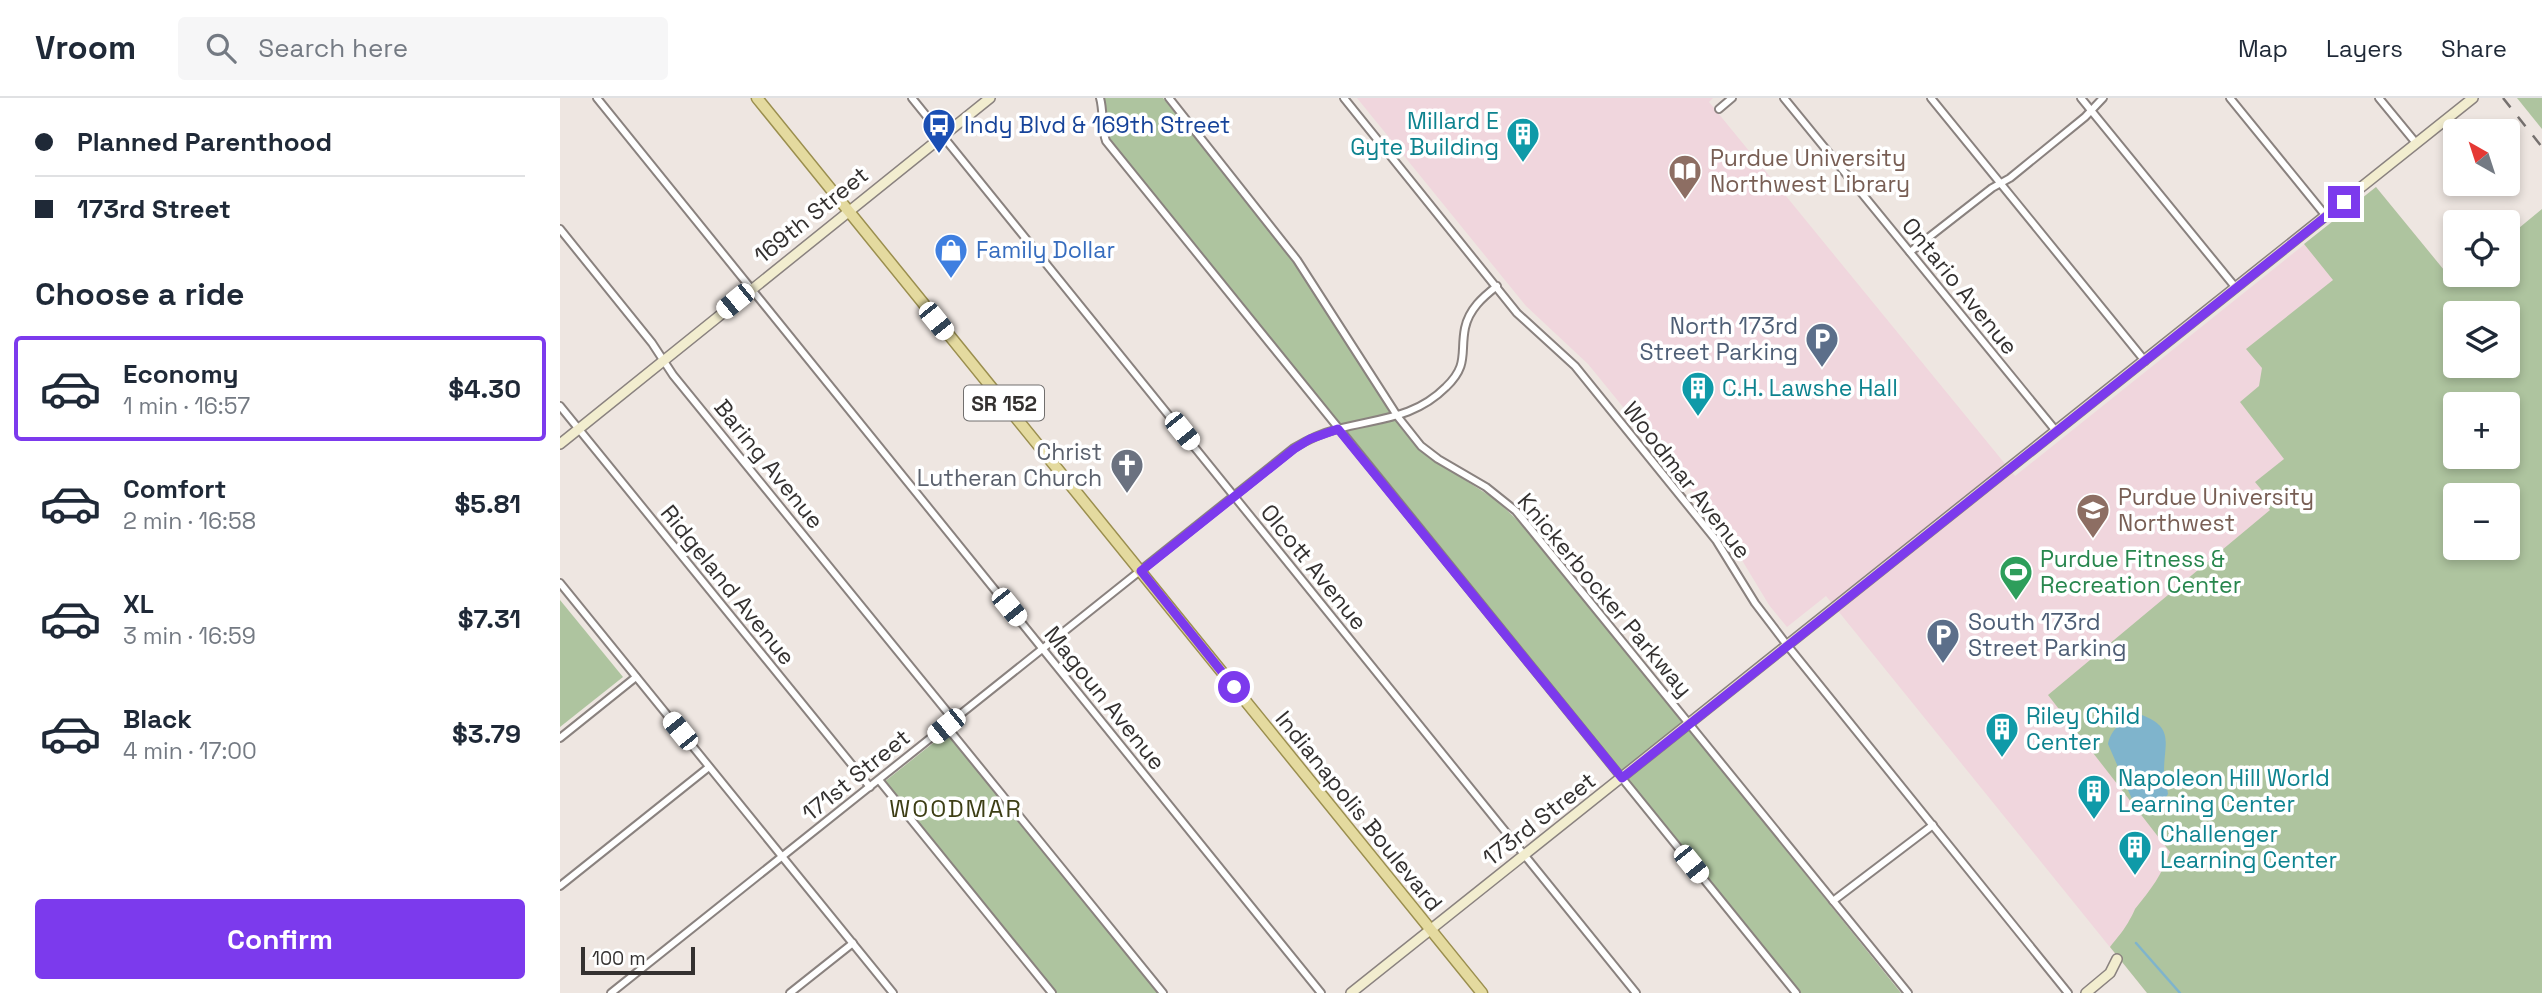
<!DOCTYPE html>
<html lang="en">
<head>
<meta charset="utf-8">
<style>
  body { margin:0; font-family:"Space Grotesk",sans-serif; background:#f6f6f7; color:#1f2937; height:100vh; display:flex; flex-direction:column; font-size:26px; white-space:nowrap }
  * { box-sizing:border-box; margin:0 }
  p { font-size:23px; color:#747a83 }
  .icon { flex:none; width:38px; height:38px; fill:none; stroke:currentColor; stroke-width:2; stroke-linecap:round; stroke-linejoin:round }
  .map { position:relative; flex:1; overflow:hidden }
  .sheet { display:flex; flex-direction:column; background:#fff; width:560px }
  .sheet>* { flex:none }
  .hud { display:grid; align-content:center; height:154px; padding:0 35px; background:#fff }
  .needle { width:46px; rotate:321deg }
  .buttons { position:absolute; left:1883px; top:21px; display:grid; gap:14px }
  .buttons a { display:grid; place-items:center; width:77px; height:77px; border-radius:7px; background:#fff; box-shadow:0 4px 10px #0003; font-size:35px }
  .scale { position:absolute; left:21px; bottom:18px; width:114px; box-sizing:border-box; padding-left:7px; border:4px solid #343130; border-top:0; font-size:19px; line-height:24px; white-space:nowrap; color:#343130; -webkit-text-stroke:5px #fff; paint-order:stroke }
  .end { position:absolute; width:32px; height:32px; margin:-16px; border:9px solid #7c3aed; background:#fff; box-shadow:0 0 0 4px #fff }
  .from { border-radius:50% }
  .car { position:absolute; width:21px; height:42px; margin:-21px -10px; border-radius:9px; box-shadow:0 0 5px 2px #0007; background:linear-gradient(#fff 24%,#345 0 40%,#fff 0 76%,#345 0 86%,#fff 0) }
  .hud b { display:flex; align-items:center; gap:24px; height:66px; font-size:26px }
  .hud b+b { border-top:2px solid #e0e1e3 }
  .hud i { width:18px; height:18px; background:#1f2937 }
  ul { padding:0; list-style:none }
  li { display:flex; align-items:center; gap:21px; height:105px; margin:0 14px 10px; padding:0 21px; border:4px solid transparent; border-radius:7px }
  li div { flex:1 }
  li b { display:block; font-size:26px }
  li em { font-style:normal; font-weight:600 }
  li.selected { border-color:#7c3aed }
  li>.icon { width:63px; height:63px; stroke-width:1.5 }
  h2 { padding:0 35px; font-size:32px; line-height:84px }
  .primary-button { display:flex; gap:14px; margin-top:auto; padding:14px 35px }
  .primary-button a { flex:1; height:80px; border-radius:7px; background:#7c3aed; color:#fff; font-size:28px; font-weight:600; line-height:80px; text-align:center }
  header { display:flex; align-items:center; gap:42px; box-sizing:border-box; height:98px; padding:0 35px; background:#fff; border-bottom:2px solid #e0e1e3 }
  header strong { font-size:33px }
  nav { display:flex; gap:38px; margin-inline-start:auto; font-size:24px }
  .search { width:490px; height:63px; background:#f6f6f7; display:flex; align-items:center; gap:18px; box-sizing:border-box; padding:0 24px; border-radius:7px; color:#747a83; font-size:26px }
  main { display:flex; flex:1; min-height:0 }
  .map>svg:first-child { display:block }
</style>
</head>
<body>
<header>
<strong>Vroom</strong>
<div class="search"><svg class="icon" aria-label="search" viewBox="0 0 24 24"><circle cx="10" cy="10" r="6"/><path d="M15 15l6 6"/></svg>Search here</div>
<nav><a>Map</a><a>Layers</a><a>Share</a></nav>
</header>
<main>
<section class="sheet">
<div class="hud">
<b><i class="from"></i>Planned Parenthood</b>
<b><i></i>173rd Street</b>
</div>
<h2>Choose a ride</h2>
<ul>
<li class="selected"><svg class="icon" aria-label="car" viewBox="0 0 24 24"><path d="M5 17H2v-5l4-1 3-4h7l3 4 3 1v5h-3M9 17h6M6 11h13"/><circle cx="7" cy="17" r="2"/><circle cx="17" cy="17" r="2"/></svg><div><b>Economy</b><p>1 min · 16:57</p></div><em>$4.30</em></li>
<li><svg class="icon" aria-label="car" viewBox="0 0 24 24"><path d="M5 17H2v-5l4-1 3-4h7l3 4 3 1v5h-3M9 17h6M6 11h13"/><circle cx="7" cy="17" r="2"/><circle cx="17" cy="17" r="2"/></svg><div><b>Comfort</b><p>2 min · 16:58</p></div><em>$5.81</em></li>
<li><svg class="icon" aria-label="car" viewBox="0 0 24 24"><path d="M5 17H2v-5l4-1 3-4h7l3 4 3 1v5h-3M9 17h6M6 11h13"/><circle cx="7" cy="17" r="2"/><circle cx="17" cy="17" r="2"/></svg><div><b>XL</b><p>3 min · 16:59</p></div><em>$7.31</em></li>
<li><svg class="icon" aria-label="car" viewBox="0 0 24 24"><path d="M5 17H2v-5l4-1 3-4h7l3 4 3 1v5h-3M9 17h6M6 11h13"/><circle cx="7" cy="17" r="2"/><circle cx="17" cy="17" r="2"/></svg><div><b>Black</b><p>4 min · 17:00</p></div><em>$3.79</em></li>
</ul>
<div class="primary-button"><a>Confirm</a></div>
</section>
<div class="map">
<svg width="1982" height="895" viewBox="0 0 1982 895">
  <rect width="100%" height="100%" fill="#eee6e1"/>
  <path fill="#f0d6dd" fill-rule="evenodd" d="M797 0H1153L1149 4 1455 378 1816 89 1893 183 1901 177H1948V139L1982 895H1587L1266 498 1227 529 1209 507 1165 434 1028 266 966 208ZM1895 215H1948V268H1895ZM1895 306H1948V359H1895ZM1895 397H1948V450H1895Z"/>
  <g fill="#aec49f" fill-rule="evenodd">
    <path d="M544 0H603L747 177 843 333 862 354 936 402 968 432 1341 895H1239L549 41C545 27 548 14 544 0Z"/>
    <path d="M1957 0H1982V31Z"/>
    <path d="M1816 89 1893 183 1901 177H1948V139L1982 111V895H1587L1550 849C1557 840 1565 831 1570 821 1571 820 1575 811 1575 811 1591 791 1602 777 1610 754L1488 597 1710 412 1700 400 1705 396 1695 384 1724 361 1680 304 1699 288 1702 270 1686 251 1773 182 1744 146ZM1895 215H1948V268H1895ZM1895 306H1948V359H1895ZM1895 397H1948V450H1895Z"/>
    <path d="M0 502 63 579 0 629Z"/>
    <path d="M387 634 598 895H495L324 684Z"/>
  </g>
  <path fill="#7fb4cc" d="M1582 617C1615 630 1604 645 1604 673 1604 681 1607 688 1608 696L1606 699 1592 703 1587 710 1572 701 1548 646C1551 630 1566 619 1582 617Z"/>
  <g fill="none" stroke-linecap="round" stroke-linejoin="round">
    <path stroke="#7fb4cc" stroke-width="2.5" d="M1576 845 1620 895"/>
    <defs>
      <g id="street">
        <path d="M37 0 761 895"/>
        <path d="M352 0 1076 895"/>
        <path d="M540 0C544 14 541 29 546 43L1236 895"/>
        <path d="M609 0 737 162 838 319 861 348 878 361 926 389 956 413 1348 895"/>
        <path d="M784 0 957 215 1015 268 1156 442 1195 505 1227 547 1508 895"/>
        <path d="M1224 0 1496 333"/>
        <path d="M1371 0 1585 263"/>
        <path d="M1521 0 1676 190"/>
        <path d="M1670 0 1766 118"/>
        <path d="M1819 0 1856 45"/>
        <path d="M1159 11 1172 0"/>
        <path d="M0 131 92 245 113 277 393 621"/>
        <path d="M1350 154 1432 90 1450 80 1525 19 1543 0"/>
        <path d="M0 308 310 689"/>
        <path d="M0 485 333 895"/>
        <path d="M386 628 603 895"/>
        <path d="M0 640 76 579"/>
        <path d="M319 682 492 895"/>
        <path d="M0 788 149 669"/>
        <path d="M1273 803 1373 727"/>
        <path d="M51 895 734 350C747 342 762 335 778 331 818 320 854 321 886 289 909 267 900 255 905 230 909 211 923 199 937 188"/>
        <path d="M230 895 293 845"/>
      </g>
      <g id="secondary">
        <path d="M0 346 430 0"/>
        <path d="M791 895 1913 0"/>
        <path d="M1526 895 1550 875 1557 861"/>
      </g>
      <path id="primary" d="M197 0 922 895"/>
    </defs>
    <use href="#street" stroke="#8a827f" stroke-width="10"/>
    <use href="#secondary" stroke="#8a827f" stroke-width="12"/>
    <use href="#primary" stroke="#9b8f4f" stroke-width="13"/>
    <use href="#street" stroke="#fff" stroke-width="6"/>
    <use href="#secondary" stroke="#f2edcf" stroke-width="9"/>
    <use href="#primary" stroke="#e4da9f" stroke-width="10"/>
    <path stroke="#76716f" stroke-width="2.5" stroke-dasharray="12 12" stroke-linecap="butt" d="M1943 0 1982 49"/>
  </g>
  <g fill="none" stroke-linecap="round" stroke-linejoin="round">
    <path stroke="#7c3aed" stroke-width="9" d="M674 589 581 473 734 351 750 341 778 331 1062 680 1784 104"/>
  </g>
  <defs>
    <symbol id="bus-pin" viewBox="-11 -11 22 30"><path d="M0 17L-7.5 6A9.5 9.5 0 1 1 7.5 6Z" fill="#1a4fb4" stroke="#fff"/><path d="M-5-6H5V4H4V6H2V4H-2V6H-4V4H-5ZM-3.5-4V0h7V-4ZM-3.5 1.2v1.5H-2V1.2ZM2 1.2v1.5H3.5V1.2Z" fill="#fff"/></symbol>
    <symbol id="building-pin" viewBox="-11 -11 22 30"><path d="M0 17L-7.5 6A9.5 9.5 0 1 1 7.5 6Z" fill="#0f9aa8" stroke="#fff"/><path d="M-4-6H4V6H1V3H-1V6H-4ZM-2.5-4.3h1.7v1.8h-1.7ZM.8-4.3h1.7v1.8H.8ZM-2.5-1h1.7V.8h-1.7ZM.8-1h1.7V.8H.8Z" fill="#fff"/></symbol>
    <symbol id="library-pin" viewBox="-11 -11 22 30"><path d="M0 17L-7.5 6A9.5 9.5 0 1 1 7.5 6Z" fill="#8d6e63" stroke="#fff"/><path d="M-6-4Q-3-5.5-.7-3.5V5Q-3 3-6 4ZM6-4Q3-5.5 .7-3.5V5Q3 3 6 4Z" fill="#fff"/></symbol>
    <symbol id="shop-pin" viewBox="-11 -11 22 30"><path d="M0 17L-7.5 6A9.5 9.5 0 1 1 7.5 6Z" fill="#3f7fe0" stroke="#fff"/><path d="M-5-2.5h2.3a2.7 3.5 0 0 1 5.4 0H5L5.5 6h-11ZM-1.5-2.5h3a1.5 2.3 0 0 0-3 0Z" fill="#fff"/></symbol>
    <symbol id="parking-pin" viewBox="-11 -11 22 30"><path d="M0 17L-7.5 6A9.5 9.5 0 1 1 7.5 6Z" fill="#5c6f8a" stroke="#fff"/><path d="M-3.5-5.5H1a3.5 3.5 0 0 1 0 7H-1V5.5H-3.5ZM-1-3.4V-.6H.8a1.4 1.4 0 0 0 0-2.8Z" fill="#fff"/></symbol>
    <symbol id="church-pin" viewBox="-11 -11 22 30"><path d="M0 17L-7.5 6A9.5 9.5 0 1 1 7.5 6Z" fill="#6b7280" stroke="#fff"/><path d="M-1.2-6h2.4v3.5h3.3v2.4h-3.3V6h-2.4V-.1h-3.3v-2.4h3.3Z" fill="#fff"/></symbol>
    <symbol id="university-pin" viewBox="-11 -11 22 30"><path d="M0 17L-7.5 6A9.5 9.5 0 1 1 7.5 6Z" fill="#8d6e63" stroke="#fff"/><path d="M0-5L7-2L0 1L-7-2ZM-4 1L0 2.5L4 1V4Q0 6-4 4Z" fill="#fff"/></symbol>
    <symbol id="stadium-pin" viewBox="-11 -11 22 30"><path d="M0 17L-7.5 6A9.5 9.5 0 1 1 7.5 6Z" fill="#2e9e5b" stroke="#fff"/><path d="M0-5a6.5 5 0 1 0 0 10a6.5 5 0 1 0 0-10ZM-3.5-1.8h7v3.6h-7Z" fill="#fff"/></symbol>
  </defs>
  <g fill-rule="evenodd">
    <use href="#bus-pin" x="360" y="8" width="38" height="52"/>
    <use href="#building-pin" x="944" y="17" width="38" height="52"/>
    <use href="#library-pin" x="1106" y="54" width="38" height="52"/>
    <use href="#shop-pin" x="372" y="133" width="38" height="52"/>
    <use href="#parking-pin" x="1243" y="222" width="38" height="52"/>
    <use href="#building-pin" x="1119" y="271" width="38" height="52"/>
    <use href="#church-pin" x="548" y="348" width="38" height="52"/>
    <use href="#university-pin" x="1514" y="393" width="38" height="52"/>
    <use href="#stadium-pin" x="1437" y="455" width="38" height="52"/>
    <use href="#parking-pin" x="1364" y="518" width="38" height="52"/>
    <use href="#building-pin" x="1423" y="612" width="38" height="52"/>
    <use href="#building-pin" x="1515" y="674" width="38" height="52"/>
    <use href="#building-pin" x="1556" y="730" width="38" height="52"/>
  </g>
  <g text-anchor="middle" dominant-baseline="central" stroke-width="7" stroke-linejoin="round" paint-order="stroke">
    <rect fill="#fff" stroke="#716f6e" stroke-width="2" x="404" y="287.5" width="80" height="35" rx="5"/>
    <g font-size="21" font-weight="bold" fill="#343130">
      <text x="444" y="305">SR 152</text>
    </g>
    <g font-size="23" fill="#0d838f" stroke="#fff" text-anchor="start">
      <text x="939" y="23" text-anchor="end">Millard E<tspan x="939" dy="26">Gyte Building</tspan></text>
      <text x="1162" y="290">C.H. Lawshe Hall</text>
      <text x="1466" y="618">Riley Child<tspan x="1466" dy="26">Center</tspan></text>
      <text x="1558" y="680">Napoleon Hill World<tspan x="1558" dy="26">Learning Center</tspan></text>
      <text x="1600" y="736">Challenger<tspan x="1600" dy="26">Learning Center</tspan></text>
    </g>
    <g font-size="23" fill="#164399" stroke="#fff" text-anchor="start">
      <text x="404" y="27">Indy Blvd &amp; 169th Street</text>
    </g>
    <g font-size="23" fill="#785e54" stroke="#fff" text-anchor="start">
      <text x="1150" y="60">Purdue University<tspan x="1150" dy="26">Northwest Library</tspan></text>
      <text x="1558" y="399">Purdue University<tspan x="1558" dy="26">Northwest</tspan></text>
    </g>
    <g font-size="23" fill="#343130" stroke="#fff">
      <text transform="translate(251 117) rotate(-39)">169th Street</text>
      <text transform="translate(1400 188) rotate(51)">Ontario Avenue</text>
      <text transform="translate(209 366) rotate(51)">Baring Avenue</text>
      <text transform="translate(1127 382) rotate(52)">Woodmar Avenue</text>
      <text transform="translate(754 469) rotate(51)">Olcott Avenue</text>
      <text transform="translate(168 487) rotate(51)">Ridgeland Avenue</text>
      <text transform="translate(1045 497) rotate(50)">Knickerbocker Parkway</text>
      <text transform="translate(545 600) rotate(51)">Magoun Avenue</text>
      <text transform="translate(296 677) rotate(-39)">171st Street</text>
      <text transform="translate(799 713) rotate(51)">Indianapolis Boulevard</text>
      <text transform="translate(979 721) rotate(-38)">173rd Street</text>
    </g>
    <g font-size="23" fill="#366cbe" stroke="#fff" text-anchor="start">
      <text x="416" y="152">Family Dollar</text>
    </g>
    <g font-size="23" fill="#4e5e75" stroke="#fff" text-anchor="end">
      <text x="1238" y="228">North 173rd<tspan x="1238" dy="26">Street Parking</tspan></text>
      <text x="1408" y="524" text-anchor="start">South 173rd<tspan x="1408" dy="26">Street Parking</tspan></text>
    </g>
    <g font-size="23" fill="#5b616d" stroke="#fff" text-anchor="end">
      <text x="542" y="354">Christ<tspan x="542" dy="26">Lutheran Church</tspan></text>
    </g>
    <g font-size="23" fill="#27864d" stroke="#fff" text-anchor="start">
      <text x="1480" y="461">Purdue Fitness &amp;<tspan x="1480" dy="26">Recreation Center</tspan></text>
    </g>
    <g font-size="24" letter-spacing="2" fill="#3d3e15" stroke="#fff">
      <text x="396" y="710">WOODMAR</text>
    </g>
  </g>
</svg>
<div class="buttons">
<a><svg class="needle" viewBox="-14 -14 28 28"><path d="M0-13l5 13h-10z" fill="#e53935"/><path d="M0 13l5-13h-10z" fill="#747a83"/></svg></a>
<a><svg class="icon" aria-label="locate" viewBox="0 0 24 24"><circle cx="12" cy="12" r="6"/><path d="M12 2v4M12 18v4M2 12h4M18 12h4"/></svg></a>
<a><svg class="icon" aria-label="layers" viewBox="0 0 24 24"><path d="M12 4l9 5-9 5-9-5zM3 14l9 5 9-5"/></svg></a>
<a>+</a>
<a>−</a>
</div>
<div class="scale">100 m</div>
<i class="end from" style="left:674px;top:589px"></i>
<i class="end" style="left:1784px;top:104px"></i>
<i class="car" style="left:175px;top:203px;rotate:231deg"></i>
<i class="car" style="left:376px;top:223px;rotate:141deg"></i>
<i class="car" style="left:622px;top:333px;rotate:141deg"></i>
<i class="car" style="left:449px;top:509px;rotate:141deg"></i>
<i class="car" style="left:386px;top:628px;rotate:231deg"></i>
<i class="car" style="left:120px;top:633px;rotate:321deg"></i>
<i class="car" style="left:1131px;top:766px;rotate:141deg"></i>
</div>
</main>
</body>
</html>
